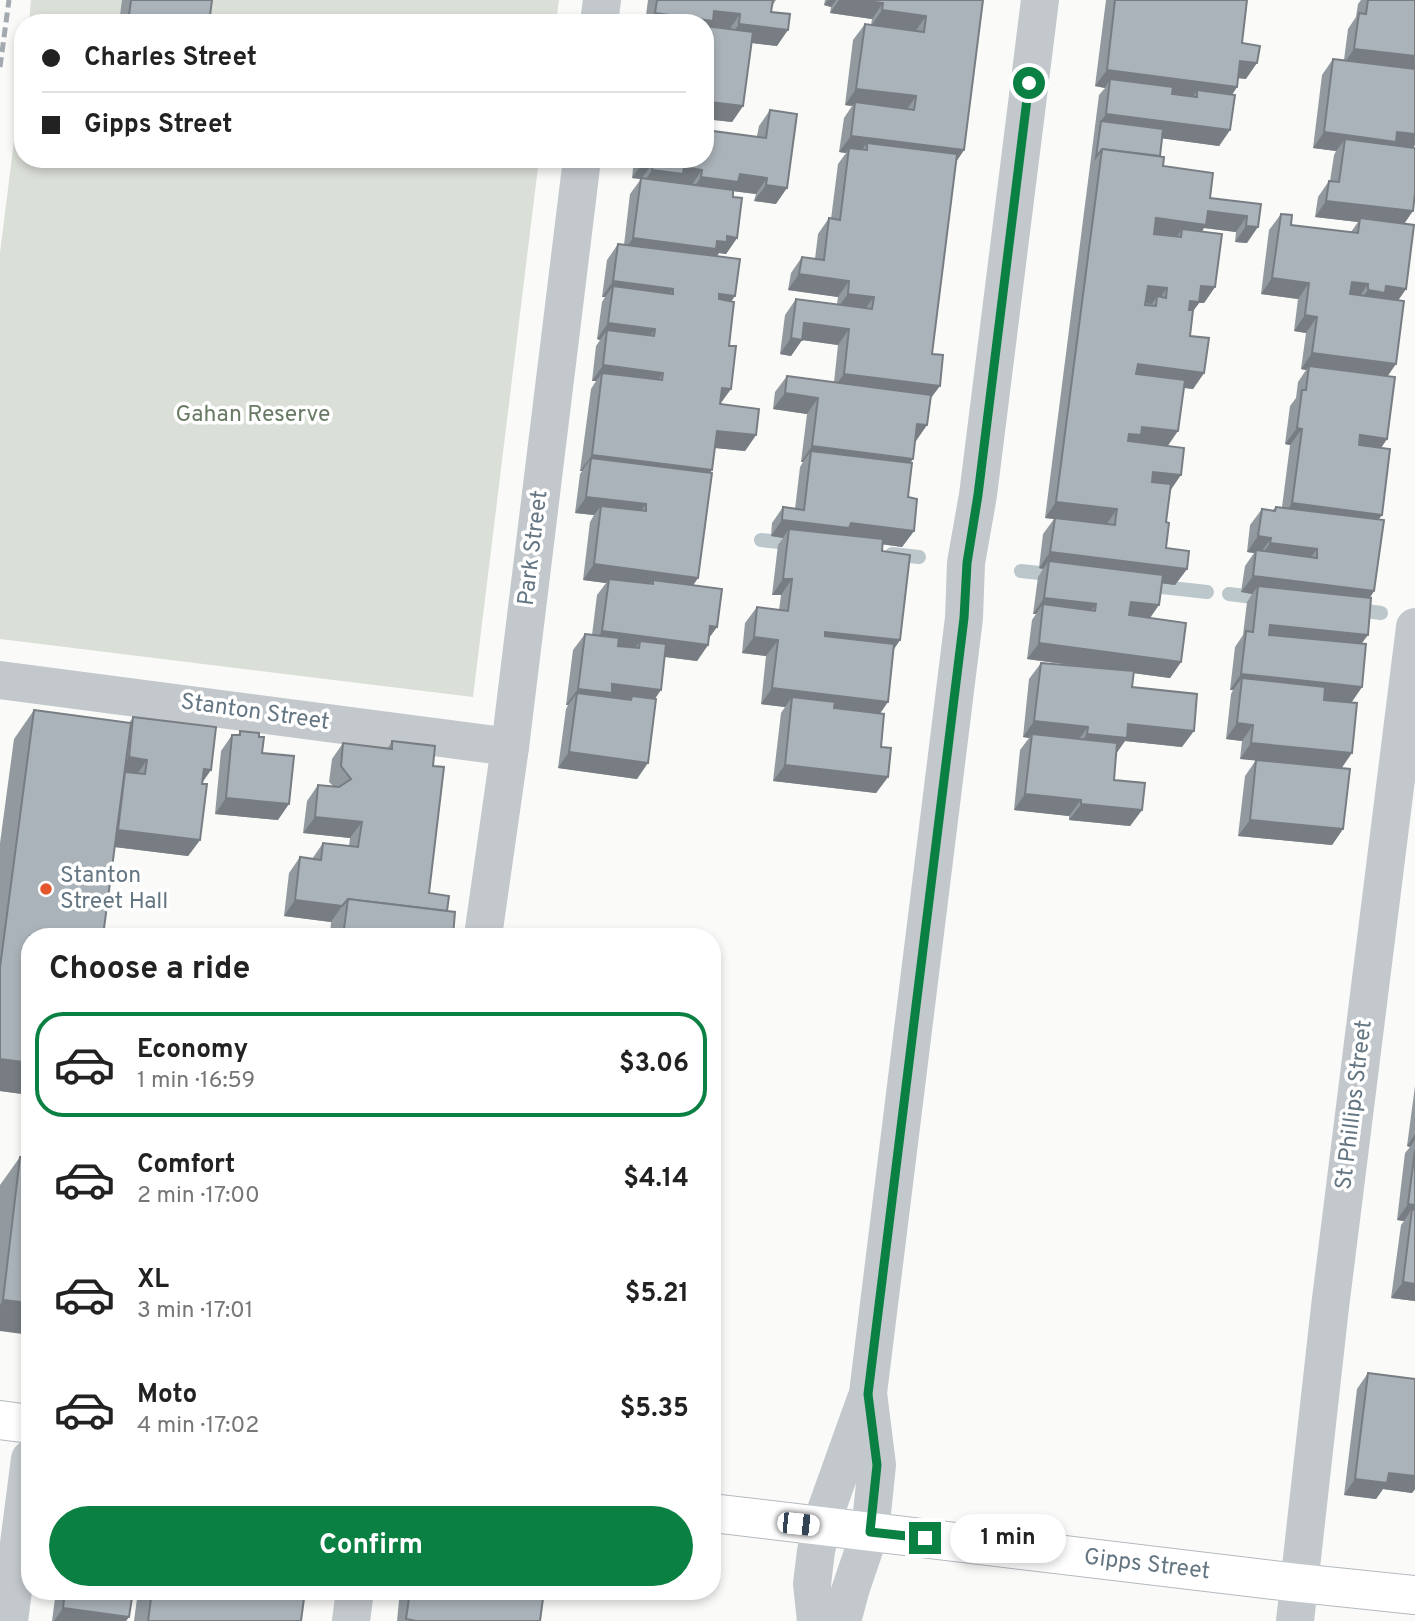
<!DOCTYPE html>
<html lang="en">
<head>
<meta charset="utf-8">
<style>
  body { margin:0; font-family:Overpass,sans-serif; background:#f6f6f6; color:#222; height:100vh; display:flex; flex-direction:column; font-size:26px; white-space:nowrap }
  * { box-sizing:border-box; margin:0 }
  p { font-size:23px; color:#767676 }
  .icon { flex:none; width:38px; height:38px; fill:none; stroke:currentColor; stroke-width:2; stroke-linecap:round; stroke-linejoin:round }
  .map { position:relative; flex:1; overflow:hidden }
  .panel { position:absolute; left:21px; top:928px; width:700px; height:672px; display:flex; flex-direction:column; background:#fff; border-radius:28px; box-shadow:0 4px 10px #0003 }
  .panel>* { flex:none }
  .top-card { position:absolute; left:14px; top:14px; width:700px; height:154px; border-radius:28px; box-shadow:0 4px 10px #0003; display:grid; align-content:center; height:154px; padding:0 28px; background:#fff }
  .end { position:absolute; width:32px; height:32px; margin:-16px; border:9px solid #0b8043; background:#fff; box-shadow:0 0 0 4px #fff }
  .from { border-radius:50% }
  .bubble { position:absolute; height:49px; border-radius:24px; background:#fff; box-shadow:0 4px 10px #0003; font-size:23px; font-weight:700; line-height:49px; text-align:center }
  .car { position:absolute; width:21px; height:42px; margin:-21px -10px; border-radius:9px; box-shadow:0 0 5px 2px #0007; background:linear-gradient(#fff 24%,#345 0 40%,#fff 0 76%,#345 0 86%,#fff 0) }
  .top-card b { display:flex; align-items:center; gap:24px; height:66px; font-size:26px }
  .top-card b+b { border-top:2px solid #e0e0e0 }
  .top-card i { width:18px; height:18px; background:#222 }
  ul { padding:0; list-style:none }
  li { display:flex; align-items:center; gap:21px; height:105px; margin:0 14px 10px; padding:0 14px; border:4px solid transparent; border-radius:28px }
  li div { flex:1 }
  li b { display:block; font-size:26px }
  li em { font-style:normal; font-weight:700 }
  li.current { border-color:#0b8043 }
  li>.icon { width:63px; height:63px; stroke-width:1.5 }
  h2 { padding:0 28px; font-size:32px; line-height:84px }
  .button { display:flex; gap:14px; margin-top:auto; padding:14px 28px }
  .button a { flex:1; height:80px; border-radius:42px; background:#0b8043; color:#fff; font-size:28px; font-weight:700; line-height:80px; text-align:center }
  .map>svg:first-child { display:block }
</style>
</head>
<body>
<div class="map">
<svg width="1415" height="1621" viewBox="0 0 1415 1621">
  <rect width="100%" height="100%" fill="#fafaf8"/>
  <g fill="#dadfd7">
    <path d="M31 0H559L556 23H29Z"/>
    <path d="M23 69V159H539L473 697 0 639V253Z"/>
  </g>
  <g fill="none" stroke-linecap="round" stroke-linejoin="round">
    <g stroke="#bbc7cb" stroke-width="14">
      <path d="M761 540 798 544"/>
      <path d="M892 554 919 557"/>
      <path d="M1021 571 1058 575"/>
      <path d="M1144 585 1207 592"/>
      <path d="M1229 594 1269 599"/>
      <path d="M1352 609 1381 613"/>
    </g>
    <defs>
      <g id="secondary">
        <path d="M0 1420 30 1424"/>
        <path id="s1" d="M712 1513 1299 1583 1415 1595"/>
      </g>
    </defs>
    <use href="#secondary" stroke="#b3babf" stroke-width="40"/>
    <g stroke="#c3c8cc" stroke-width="38">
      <path d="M599 23 602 0"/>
      <path d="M0 680 510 747"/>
      <path d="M483 936 510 747 582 159"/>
      <path d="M9 1621 30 1459"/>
      <path d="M351 1621 355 1591"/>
      <path d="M816 1621 812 1584 816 1551 824 1516 866 1399"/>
      <path d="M842 1621 851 1588 870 1532 877 1465 868 1393 964 618 966 563 978 495 1040 0"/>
      <path d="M1295 1621 1330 1307 1415 627"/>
    </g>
    <use href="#secondary" stroke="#fff" stroke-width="38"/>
    <path stroke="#a2aab0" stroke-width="5" stroke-dasharray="10 5" stroke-linecap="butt" d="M0 67 9 0"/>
  </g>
  <g fill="#929a9f">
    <path d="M122 0H212L209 23H119Z"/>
    <path d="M648 0H776L772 6 771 12 777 46 752 43 743 106 732 122 705 119V23H645Z"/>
    <path d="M825 0H983L964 150 956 162 932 354 930 400 927 425 915 441 910 463 908 497 914 531 902 547 883 544 882 551 900 640 894 649 880 713 881 747 888 777 876 793 773 781 781 713 785 707 761 704 766 656 742 653 745 623 757 607 779 610 781 595H772L778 545 783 538 771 536 772 523 783 507 795 509 800 467 803 462H801L807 414 773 409 775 392 787 376 834 382 838 345 802 340 791 356 780 354 785 315 796 299 837 304 838 297 788 290 791 273 802 257 815 259 818 234 829 218 831 219 838 164 846 153 839 152 844 118 852 106 845 105 853 40 865 24 871 25 872 19 830 13 831 7 824 5Z"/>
    <path d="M1106 0H1247L1242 43 1246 79 1238 78 1237 87 1232 95 1230 130 1219 146 1162 138 1160 156 1163 166 1210 198 1261 204 1247 243 1235 242 1236 232 1204 228 1202 232 1215 287 1204 303H1199L1193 311 1190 336 1204 373 1193 389 1184 388 1167 446 1170 491 1166 522V548L1187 569 1175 585 1162 583 1150 618 1181 662 1170 678 1134 673 1132 687 1182 747 1125 741 1116 753 1114 780 1142 810 1130 826 1069 820V816L1014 810 1020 750 1029 738 1023 737 1029 679 1041 663 1084 667 1027 659 1032 620 1036 614H1033L1038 577 1043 569 1039 568 1043 534 1054 519 1045 518 1099 95 1105 88 1095 86Z"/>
    <path d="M1361 0H1415V145L1413 148 1404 224 1406 289 1398 300 1388 376 1387 439 1381 448 1374 591 1370 598 1361 644 1362 687 1351 703 1341 768 1343 829 1332 845 1238 836 1245 776 1256 760 1240 759 1242 741 1226 739 1231 694 1233 690H1230L1235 647 1243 635 1247 602 1252 594 1241 592 1245 566 1254 553 1247 552 1250 525 1262 509 1273 510 1276 507H1282L1290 445 1285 444 1290 406 1296 398 1298 382 1306 370 1301 369 1306 333 1294 331 1298 299 1261 294 1269 230 1281 214 1291 225 1351 232 1358 222 1315 217 1318 197 1329 181H1330L1334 155 1336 151 1313 148 1322 75 1333 59 1344 60 1348 29 1356 17 1358 4Z"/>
    <path d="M770 110 776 204 754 201 756 194 733 191V197L737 238 726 254 719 253 717 256 731 301 729 346 731 389 721 403 756 435 745 451 715 448 712 470 710 473 698 578 693 585 717 627 709 638 708 645 697 661 665 657 637 779 558 768 566 709 568 705H566L573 650 585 634 592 635 597 595 606 583 583 580 590 522 594 515 575 513 580 474 582 471H580L591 389 596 381H592L596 346 600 340 597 339 602 302 605 297H602L607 260 618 244 624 245 630 194 641 179 632 178 634 159H705L757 136 759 126Z"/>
    <path d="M34 710 129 723 133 717 202 784 200 840 188 856 114 847 30 936V1095L0 1091V843L14 739Z"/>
    <path d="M240 731 259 737 278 820 215 814 221 751 232 735H238Z"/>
    <path d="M392 741 433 766 429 893 447 911 453 936H330L331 922 284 916 289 873 300 857 312 859 323 843 349 846 350 838 303 833 307 801 318 785 333 786 329 782 332 759 343 743 387 749Z"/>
    <path d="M1415 1086V1301L1391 1298 1401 1225 1404 1221 1397 1220 1405 1153 1410 1147 1407 1146Z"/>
    <path d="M20 1157 0 1331V1185Z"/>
    <path d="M1368 1373 1415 1379V1489L1412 1493 1383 1489 1376 1499 1344 1495 1357 1389Z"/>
    <path d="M56 1591H133L129 1617 126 1621H52Z"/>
    <path d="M138 1591H305L301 1621H134Z"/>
    <path d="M400 1591H544L540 1621H397Z"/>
  </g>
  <g fill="#777d82">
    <path d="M828 0H836L831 7 824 5Z"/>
    <path d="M839 0H860L883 3 872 19 830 13Z"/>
    <path d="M882 10 926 16 915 32 871 26Z"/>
    <path d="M714 11 740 14 729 30 705 32V23H662V21L661 23H649L655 13Z"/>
    <path d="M739 24 788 30 777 46 728 40Z"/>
    <path d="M1354 49 1415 56V74L1343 65Z"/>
    <path d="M1240 61 1257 63 1246 79 1229 77Z"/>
    <path d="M1107 70 1237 87 1226 103 1197 97V90L1192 99 1110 79 1105 88 1095 86Z"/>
    <path d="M856 89 916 96 905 112 855 102 852 106 845 105Z"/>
    <path d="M705 94 711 95 705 103Z"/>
    <path d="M710 102 743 106 732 122 705 119V109Z"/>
    <path d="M1106 114 1230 130 1219 146 1099 130 1101 121Z"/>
    <path d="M1324 132H1397L1415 134V145L1410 151 1345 139 1336 151 1313 148Z"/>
    <path d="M851 136 964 150 953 166 867 150V143L859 154 849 148 846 153 839 152Z"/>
    <path d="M643 162 653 163 641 179 632 178Z"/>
    <path d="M684 167 702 170 691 186H641L652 170Z"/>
    <path d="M740 174 767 178 756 194 732 191 690 193 701 177Z"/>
    <path d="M766 185 787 188 776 204 754 201Z"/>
    <path d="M1326 201 1413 211 1402 227 1360 218 1358 222 1315 217Z"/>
    <path d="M1208 211 1247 216 1236 232 1204 228 1195 241 1181 237 1182 229 1176 238 1145 234 1156 218Z"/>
    <path d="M1246 226 1258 227 1247 243 1235 242Z"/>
    <path d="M727 236 737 238 726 254 719 253 716 258 622 254 633 238 717 241Z"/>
    <path d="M799 274 849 281 838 297 788 290Z"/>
    <path d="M1272 278 1309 283 1298 299 1261 294Z"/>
    <path d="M613 281 673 289 662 305 613 286 605 297H602Z"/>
    <path d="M1352 282 1368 284 1357 300 1341 298Z"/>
    <path d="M1148 286 1167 288 1156 304 1157 296 1152 304 1137 302Z"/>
    <path d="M1201 286 1215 287 1204 303H1199L1188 318 1179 317Z"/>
    <path d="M1386 286 1406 289 1395 305 1356 306 1368 290Z"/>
    <path d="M719 294 735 296 724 312 708 310Z"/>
    <path d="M848 294 874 297 862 313 836 310Z"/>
    <path d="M1305 315 1317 317 1306 333 1294 331Z"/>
    <path d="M608 323 655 329 644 345 607 330 600 340 597 339Z"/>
    <path d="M804 323 849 329 838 345 802 340 791 356 780 354 791 338Z"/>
    <path d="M1312 353 1396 364 1385 380 1309 366 1306 370 1301 369Z"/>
    <path d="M1138 364 1204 373 1193 389 1127 380Z"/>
    <path d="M603 365 663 373 652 389 602 373 596 381H592Z"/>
    <path d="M844 374 940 386 928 402 832 390Z"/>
    <path d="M722 388 731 389 719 405Z"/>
    <path d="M785 393 818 398 807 414 773 409Z"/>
    <path d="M917 424 927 425 916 441 906 440Z"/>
    <path d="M1142 427 1178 431 1167 447 1118 450 1129 434Z"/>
    <path d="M1297 428 1302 429 1290 445 1285 444Z"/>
    <path d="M717 431 756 435 745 451 706 447Z"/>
    <path d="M1360 435 1387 439 1376 455 1349 451Z"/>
    <path d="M812 446 913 459 902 475 811 451 803 462H801Z"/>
    <path d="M592 455 712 470 701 486 591 458 582 471H580Z"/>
    <path d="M1153 472 1181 475 1170 491 1142 488Z"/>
    <path d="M586 497 646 504 635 520 601 506 594 515 575 513Z"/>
    <path d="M1056 502 1117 509 1106 525 1045 518Z"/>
    <path d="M1292 503 1382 515 1370 531 1281 519Z"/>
    <path d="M782 520 851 523 914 531 902 547 842 539 789 529 783 538 771 536Z"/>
    <path d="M1258 536 1271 538 1260 554 1256 550 1254 553 1247 552Z"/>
    <path d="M1270 543 1317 549 1306 565 1259 559Z"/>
    <path d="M1050 552 1187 569 1175 585 1048 569 1049 561 1043 569 1039 568Z"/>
    <path d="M594 564 698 578 687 594 653 584V580L647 589 609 579 606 583 583 580Z"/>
    <path d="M1253 576 1374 591 1363 607 1258 586 1252 594 1241 592Z"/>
    <path d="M783 579H792L781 595H772Z"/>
    <path d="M1044 598 1096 604 1085 620 1043 604 1036 614H1033Z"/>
    <path d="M1131 602 1159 605 1148 621 1120 618Z"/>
    <path d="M1270 625 1368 635 1356 651 1259 641Z"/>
    <path d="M710 626 717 627 705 643Z"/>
    <path d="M602 631 708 645 697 661 635 653 639 648 640 641 632 653 591 647Z"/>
    <path d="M825 632 900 640 889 656 814 648Z"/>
    <path d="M754 637 778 640 766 656 742 653Z"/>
    <path d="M1039 643 1181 662 1170 678 1027 659Z"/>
    <path d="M1241 674 1362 687 1351 703 1241 691 1242 678 1233 690H1230Z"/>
    <path d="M612 684 661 690 650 706 631 700 632 696 627 703 577 693 568 705H566L578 689Z"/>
    <path d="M772 688 888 702 877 718 791 708 792 697 785 707 761 704Z"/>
    <path d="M1034 721 1088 727 1076 743 1032 734 1029 738 1023 737Z"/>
    <path d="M1237 723 1253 725 1242 741 1226 739Z"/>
    <path d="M1128 724 1194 731 1182 747 1125 741 1116 754 1076 750 1087 734Z"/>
    <path d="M1251 743 1352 753 1341 769 1240 759Z"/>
    <path d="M569 752 648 763 637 779 558 768Z"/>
    <path d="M129 757 147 760 136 776 117 773Z"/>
    <path d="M785 765 888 777 876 793 773 781Z"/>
    <path d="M204 769 211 770 200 786Z"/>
    <path d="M1025 794 1081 800 1069 816 1014 810Z"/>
    <path d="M226 798 289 804 278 820 215 814Z"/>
    <path d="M1081 804 1142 810 1130 826 1069 820Z"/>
    <path d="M315 817 362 822 350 838 303 833Z"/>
    <path d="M1250 820 1343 829 1332 845 1238 836Z"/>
    <path d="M118 830 200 840 188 856 107 846Z"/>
    <path d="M295 900 342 906 331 922 284 916Z"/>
    <path d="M0 1059 30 1063V1095L0 1091Z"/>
    <path d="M1415 1134V1140L1410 1147 1407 1146Z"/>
    <path d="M1408 1204 1415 1205V1222L1412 1209 1404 1221 1397 1220Z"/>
    <path d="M1403 1282 1415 1284V1301L1391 1298Z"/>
    <path d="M3 1300 30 1303V1335L0 1331V1305Z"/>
    <path d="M1389 1473 1415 1476V1489L1412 1493 1383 1489 1376 1499 1344 1495 1355 1479Z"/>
    <path d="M63 1608 129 1617 126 1621H54Z"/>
  </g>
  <g fill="#aab3b9" stroke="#777d82" stroke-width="2" fill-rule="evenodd">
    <path d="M131 0H212L209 23H128Z"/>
    <path d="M657 0H773L771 12 790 14 788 30 739 24 740 14 714 11 713 21 655 13Z"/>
    <path d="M860 0H983L964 150 851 136 855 102 914 110 915 104 916 96 856 89 865 24 924 32 926 16 882 10 883 3Z"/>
    <path d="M1115 0H1247L1242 43 1260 46 1257 63 1240 61 1237 87 1107 70Z"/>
    <path d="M1368 0H1415V56L1354 49 1359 13 1366 14Z"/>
    <path d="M662 21 679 23H662Z"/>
    <path d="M705 26 753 32 743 106 710 102 711 95 705 94Z"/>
    <path d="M1333 59 1415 69V134L1397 132 1396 142 1324 132Z"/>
    <path d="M1110 79 1173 87 1172 94 1197 97V90L1235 95 1230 130 1106 114Z"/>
    <path d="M770 110 797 114 787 188 766 185 767 178 740 174 738 182 701 177 702 170 684 167 683 174 652 170 653 163 643 162V159H705V130L766 138Z"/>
    <path d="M1101 121 1163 129 1160 156 1102 149 1096 157Z"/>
    <path d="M1345 139 1415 148V193L1413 211 1326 201 1329 181 1339 182Z"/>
    <path d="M867 143 957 154 932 354 943 355 940 386 844 374 849 329 804 323 802 340 791 338 796 299 872 309 874 297 848 294 849 281 799 274 802 257 824 260 829 218 840 220 849 148 867 150Z"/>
    <path d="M1102 149 1164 157 1163 166 1213 173 1210 198 1261 204 1258 227 1246 226 1247 216 1208 211 1206 225 1156 218 1154 234 1181 237 1182 229 1222 234 1215 287 1201 286 1199 302 1190 301 1189 310H1193L1190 336 1209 338 1204 373 1138 364 1136 374 1185 380 1178 431 1142 427 1141 435 1129 434 1128 441 1184 448 1181 475 1153 472 1152 482 1171 484 1166 522 1169 523 1166 548 1189 551 1187 569 1050 552 1055 518 1115 525 1116 515 1117 509 1056 502ZM1148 286 1167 288 1166 298 1157 296 1156 306 1145 305Z"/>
    <path d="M641 178 733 190V197L742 198 737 238 727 236V242L717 241 716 249 633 238Z"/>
    <path d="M1281 214 1292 215 1291 225 1358 233 1360 218 1414 225 1406 289 1386 286 1385 293 1368 290V284L1352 282 1350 294 1404 301 1396 364 1312 353 1317 317 1305 315 1309 283 1272 278Z"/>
    <path d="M618 244 740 259 735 296 719 294V299L734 302 729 346H736L731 389 722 388 720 404 759 409 756 435 717 431 712 470 592 455 602 373 662 380 663 373 603 365 607 330 654 336 655 329 608 323 613 286 673 294V289L613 281Z"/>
    <path d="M1309 366 1395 377 1387 439 1360 435 1359 445 1390 449 1382 515 1292 503 1302 429 1297 428 1302 390H1306Z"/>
    <path d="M787 376 931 395 927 425 917 424 913 459 812 446 818 398 785 393Z"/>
    <path d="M811 451 912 463 908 497 917 499 914 531 851 523 849 528 782 520 783 507 804 510Z"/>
    <path d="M591 458 712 473 698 578 594 564 601 506 646 511V504L586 497Z"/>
    <path d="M1276 507 1384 520 1374 591 1253 576 1256 550 1317 558V549L1270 543 1271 538 1258 536 1262 509 1275 511Z"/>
    <path d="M789 529 883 539 882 551 910 555 900 640 825 632V636L894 644 888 702 772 688 778 640 754 637 757 607 788 611 792 579H783Z"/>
    <path d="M1049 561 1163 575 1159 605 1131 602 1129 615 1186 623 1181 662 1039 643 1043 604 1095 611 1096 604 1044 598Z"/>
    <path d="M609 579 653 584V580L722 589 717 627 710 626 708 645 602 631Z"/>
    <path d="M1258 586 1371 598 1368 635 1270 625 1269 635 1366 644 1362 687 1241 674 1246 631 1253 632Z"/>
    <path d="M585 634 619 638 618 646 639 648 640 641 666 644 661 690 612 684V693L578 689Z"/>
    <path d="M1041 663 1134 671 1132 687 1197 694 1194 731 1128 724 1127 738 1087 734 1088 727 1034 721Z"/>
    <path d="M1242 678 1325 687 1324 700 1357 703 1352 753 1251 743 1253 725 1237 723Z"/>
    <path d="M577 693 631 700 632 696 656 699 648 763 569 752Z"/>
    <path d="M792 697 835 702 834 708 884 714 881 747 891 748 888 777 785 765Z"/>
    <path d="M34 710 131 723 103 936H30V1063L0 1059V967Z"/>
    <path d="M133 717 216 727 211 770 204 769 202 784H207L200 840 118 830 125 772 145 774 147 760 129 757Z"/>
    <path d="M240 731 259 733V737H264L262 753 294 756 289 804 226 798 232 735H240Z"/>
    <path d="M1032 734 1117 743 1114 780 1145 783 1142 810 1081 804V800L1025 794Z"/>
    <path d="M392 741 435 746 433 766 444 767 429 893 449 896 447 911 348 899 342 906 295 900 300 857 321 860 323 843 358 847 362 822 315 817 318 785 339 787 351 779 341 766 343 743 392 749Z"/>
    <path d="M1256 760 1350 769 1343 829 1250 820Z"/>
    <path d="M348 899 455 912 453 936H343Z"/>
    <path d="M113 932 147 936H113Z"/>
    <path d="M1415 1150V1205L1408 1204Z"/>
    <path d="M20 1157 30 1158V1303L3 1300Z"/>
    <path d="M1412 1209 1415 1210V1284L1403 1282Z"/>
    <path d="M1368 1373 1415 1379V1476L1389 1473 1387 1483 1355 1479Z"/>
    <path d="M65 1591H133L129 1617 63 1608Z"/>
    <path d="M152 1591H305L301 1621H148Z"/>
    <path d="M410 1591H544L540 1621H416L406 1619Z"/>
  </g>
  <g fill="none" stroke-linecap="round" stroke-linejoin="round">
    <path stroke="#0b8043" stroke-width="9" d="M925 1538 870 1532 877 1465 868 1394 964 618 967 563 978 495 1029 83"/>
  </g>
  <circle fill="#e4572e" stroke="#fff" stroke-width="2.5" cx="46" cy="889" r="7"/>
  <g text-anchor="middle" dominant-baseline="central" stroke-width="7" stroke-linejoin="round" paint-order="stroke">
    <g font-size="23" fill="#687a64" stroke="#fff">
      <text x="253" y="415">Gahan Reserve</text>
    </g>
    <g font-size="23" fill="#657683" stroke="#fff">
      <text transform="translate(534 548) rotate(-83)">Park Street</text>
      <text transform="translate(255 713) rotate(8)">Stanton Street</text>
      <text transform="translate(1355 1105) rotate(-83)">St Phillips Street</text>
      <text stroke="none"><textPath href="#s1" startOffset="438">Gipps Street</textPath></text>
    </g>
    <g font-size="23" fill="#657683" stroke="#fff" text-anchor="start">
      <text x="60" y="876">Stanton<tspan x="60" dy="26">Street Hall</tspan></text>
    </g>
  </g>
</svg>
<i class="end from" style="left:1029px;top:83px"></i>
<i class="end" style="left:925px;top:1538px"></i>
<div class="bubble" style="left:950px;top:1514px;width:116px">1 min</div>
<i class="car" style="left:798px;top:1524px;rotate:96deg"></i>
<div class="top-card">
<b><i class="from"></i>Charles Street</b>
<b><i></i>Gipps Street</b>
</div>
<section class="panel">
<h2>Choose a ride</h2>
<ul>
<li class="current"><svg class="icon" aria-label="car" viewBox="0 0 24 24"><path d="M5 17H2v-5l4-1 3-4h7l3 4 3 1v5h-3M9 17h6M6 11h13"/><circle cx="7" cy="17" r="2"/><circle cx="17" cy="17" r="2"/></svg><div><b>Economy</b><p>1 min · 16:59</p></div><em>$3.06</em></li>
<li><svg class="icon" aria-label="car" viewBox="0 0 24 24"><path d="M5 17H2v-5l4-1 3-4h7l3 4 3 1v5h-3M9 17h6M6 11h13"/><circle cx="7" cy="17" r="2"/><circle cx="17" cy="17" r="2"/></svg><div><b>Comfort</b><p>2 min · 17:00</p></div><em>$4.14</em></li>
<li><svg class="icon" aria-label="car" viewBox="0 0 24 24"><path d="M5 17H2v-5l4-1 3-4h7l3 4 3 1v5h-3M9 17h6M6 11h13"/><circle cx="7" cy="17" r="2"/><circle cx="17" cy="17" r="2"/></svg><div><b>XL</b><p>3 min · 17:01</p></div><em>$5.21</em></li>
<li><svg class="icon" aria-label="car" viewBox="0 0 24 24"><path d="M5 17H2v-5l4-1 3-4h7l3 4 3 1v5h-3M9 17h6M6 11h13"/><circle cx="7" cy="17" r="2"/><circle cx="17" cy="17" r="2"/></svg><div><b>Moto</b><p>4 min · 17:02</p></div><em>$5.35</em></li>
</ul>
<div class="button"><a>Confirm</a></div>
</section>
</div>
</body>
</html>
